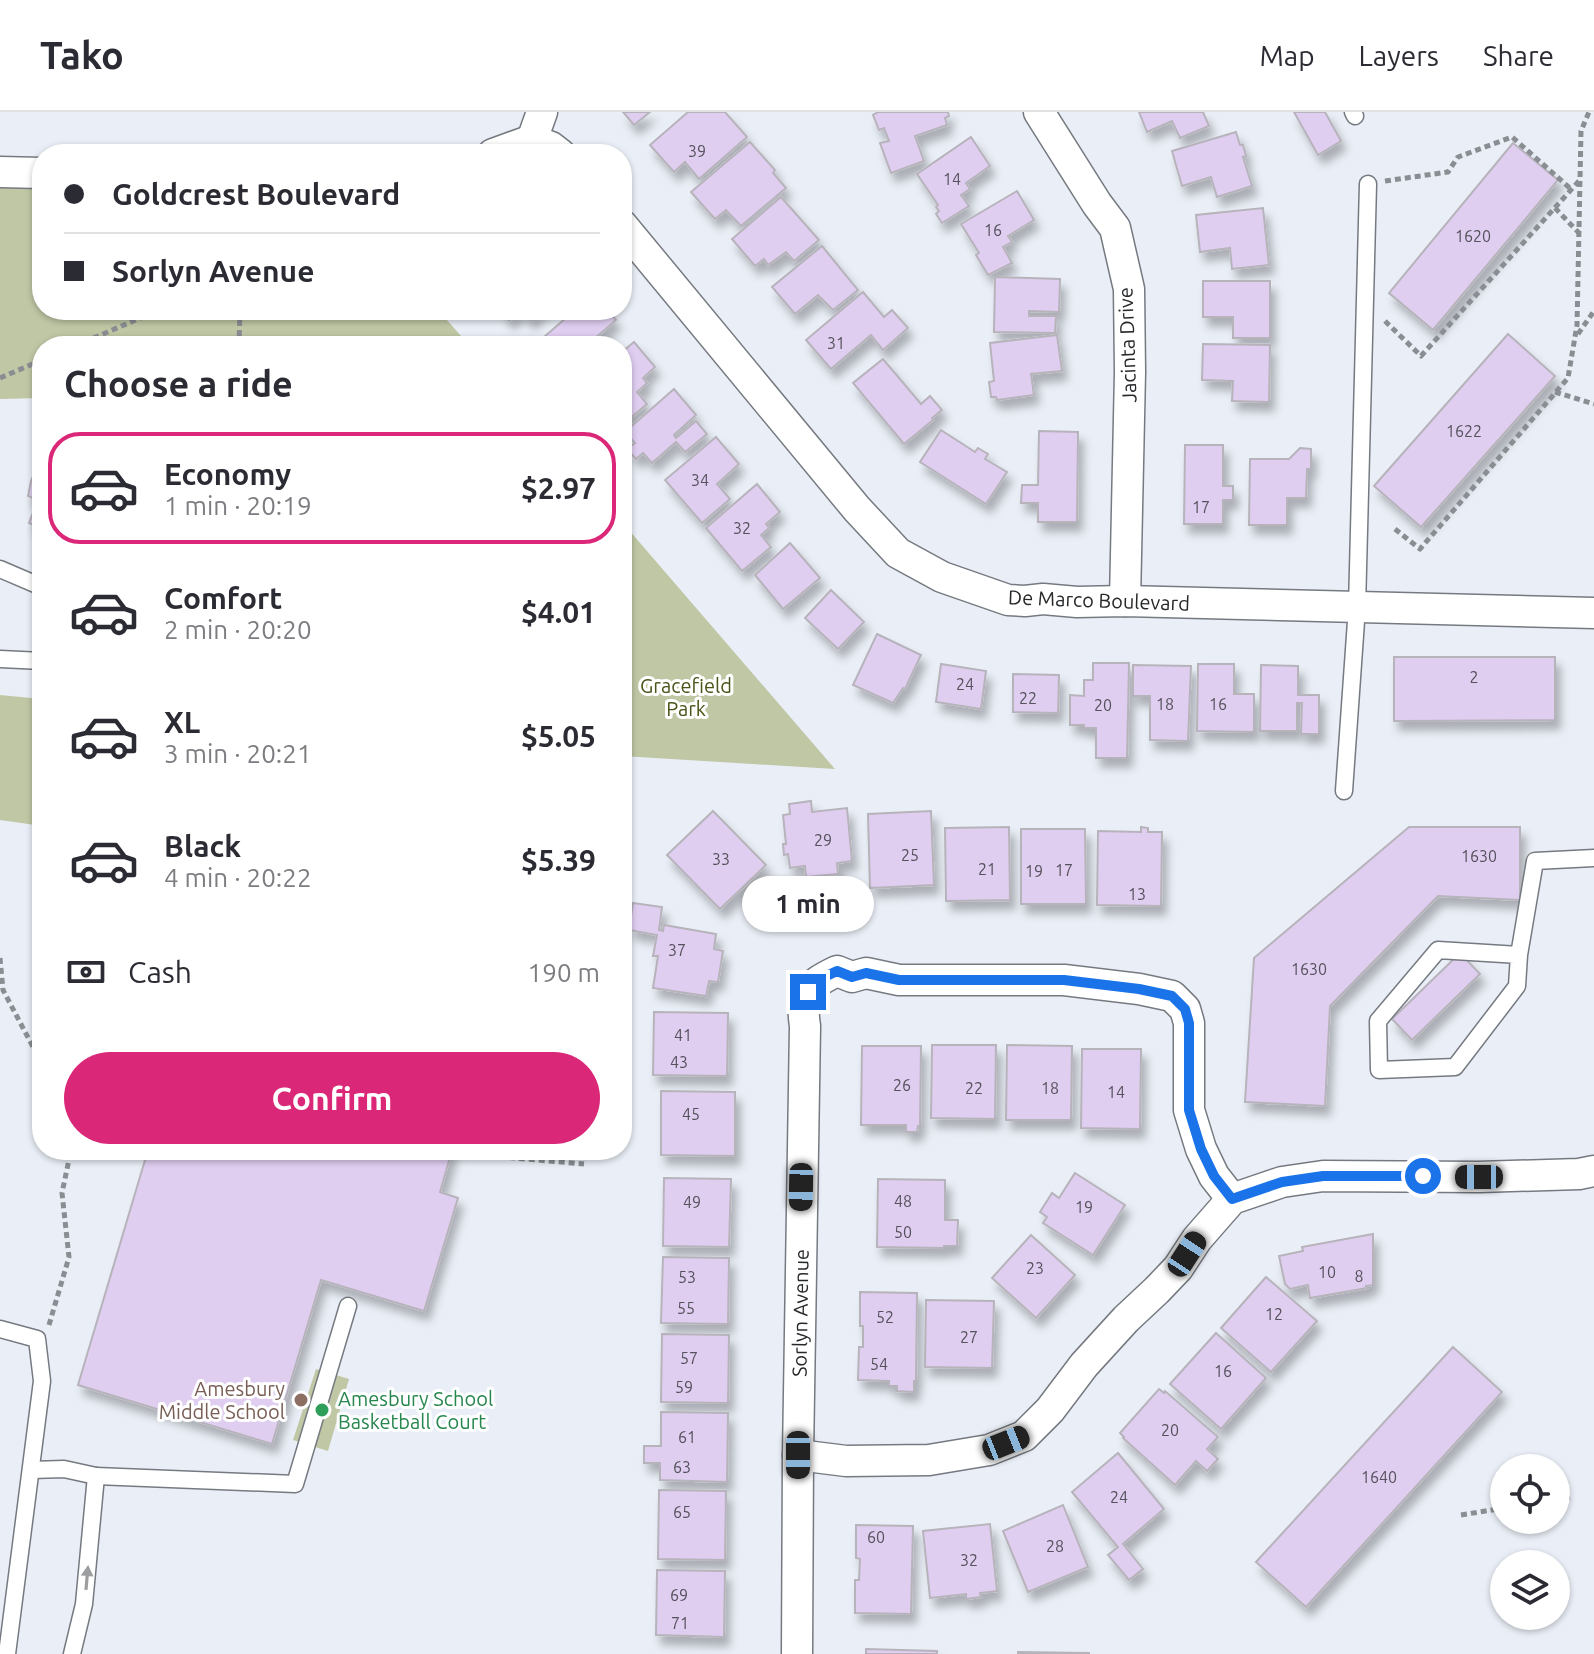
<!DOCTYPE html>
<html lang="en">
<head>
<meta charset="utf-8">
<style>
  body { margin:0; font-family:Ubuntu,sans-serif; background:#f7f7f7; color:#2b2b33; height:100vh; display:flex; flex-direction:column; font-size:30px; white-space:nowrap }
  * { box-sizing:border-box; margin:0 }
  p { font-size:26px; color:#7c7c81 }
  .icon { flex:none; width:44px; height:44px; fill:none; stroke:currentColor; stroke-width:2; stroke-linecap:round; stroke-linejoin:round }
  .map { position:relative; flex:1; overflow:hidden }
  .panel { position:absolute; left:32px; top:224px; width:600px; height:824px; display:flex; flex-direction:column; background:#fff; border-radius:32px; box-shadow:0 2px 6px #0004 }
  .panel>* { flex:none }
  .top-card { position:absolute; left:32px; top:32px; width:600px; height:176px; border-radius:32px; box-shadow:0 2px 6px #0004; display:grid; align-content:center; height:176px; padding:0 32px; background:#fff }
  .tools { position:absolute; left:1490px; top:1342px; display:grid; gap:16px }
  .tools a { display:grid; place-items:center; width:80px; height:80px; border-radius:50%; background:#fff; box-shadow:0 2px 6px #0004; font-size:40px }
  .end { position:absolute; width:36px; height:36px; margin:-18px; border:10px solid #1a73e8; background:#fff; box-shadow:0 0 0 4px #fff }
  .from { border-radius:50% }
  .bubble { position:absolute; height:56px; border-radius:28px; background:#fff; box-shadow:0 2px 6px #0004; font-size:26px; font-weight:700; line-height:56px; text-align:center }
  .car { position:absolute; width:24px; height:48px; margin:-24px -12px; border-radius:10px; box-shadow:0 0 6px 2px #0007; background:linear-gradient(#222 24%,#8ab4d8 0 40%,#222 0 76%,#8ab4d8 0 86%,#222 0) }
  .top-card b { display:flex; align-items:center; gap:28px; height:76px; font-size:30px }
  .top-card b+b { border-top:2px solid #e1e1e2 }
  .top-card i { width:20px; height:20px; background:#2b2b33 }
  ul { padding:0; list-style:none }
  li { display:flex; align-items:center; gap:24px; height:112px; margin:0 16px 12px; padding:0 16px; border:4px solid transparent; border-radius:32px }
  li div { flex:1 }
  li b { display:block; font-size:30px }
  li em { font-style:normal; font-weight:700 }
  li.active { border-color:#db2777 }
  li>.icon { width:72px; height:72px; stroke-width:1.5 }
  h2 { padding:0 32px; font-size:36px; line-height:96px }
  .pay { display:flex; align-items:center; gap:20px; height:88px; padding:0 32px; font-size:30px }
  .pay p { margin-inline-start:auto }
  .action { display:flex; gap:16px; margin-top:auto; padding:16px 32px }
  .action a { flex:1; height:92px; border-radius:48px; background:#db2777; color:#fff; font-size:32px; font-weight:700; line-height:92px; text-align:center }
  header { display:flex; align-items:center; gap:48px; box-sizing:border-box; height:112px; padding:0 40px; background:#fff; border-bottom:2px solid #e1e1e2 }
  header strong { font-size:38px }
  nav { display:flex; gap:44px; margin-inline-start:auto; font-size:28px }
  .map>svg:first-child { display:block }
</style>
</head>
<body>
<header>
<strong>Tako</strong>
<nav><a>Map</a><a>Layers</a><a>Share</a></nav>
</header>
<div class="map">
<svg width="1594" height="1542" viewBox="0 0 1594 1542">
  <defs>
    <filter id="shadow"><feDropShadow dx="5" dy="9" stdDeviation="4" flood-color="#0004"/></filter>
  </defs>
  <rect width="100%" height="100%" fill="#eaeff7"/>
  <g fill="#bfc7a5">
    <path d="M0 74 42 77V198H438L470 234H42V286L0 287Z"/>
    <path d="M622 410 835 657 622 644Z"/>
    <path d="M0 583 42 587V714L0 708Z"/>
    <path d="M316 1257 349 1267 328 1339 293 1328Z"/>
  </g>
  <g fill="#e0cef1" stroke="#b7b3bb" stroke-width="2" filter="url(#shadow)">
    <path d="M623 0H650L634 13Z"/>
    <path d="M688 0H725L747 25 699 67 685 50 674 60 650 33Z"/>
    <path d="M878 0H948L949 4 945 6 947 13 915 24 924 49 891 61 880 31 889 29 884 16 879 18 873 3Z"/>
    <path d="M1139 0H1203L1209 14 1180 26 1172 9 1147 20Z"/>
    <path d="M1294 0H1325L1341 29 1318 43Z"/>
    <path d="M1236 20 1240 33H1243L1246 44 1243 45 1252 74 1217 85 1211 65 1182 74 1172 39Z"/>
    <path d="M971 25 990 54 966 71 970 77 961 83 969 94 942 111 936 102 939 99 936 95 938 93 917 62Z"/>
    <path d="M750 30 775 58 773 61 786 76 741 114 726 98 715 107 691 80Z"/>
    <path d="M1513 31 1558 68 1433 218 1389 181Z"/>
    <path d="M1017 79 1034 108 1008 124 1012 130 1003 135 1012 151 988 163 976 143 979 141 961 112Z"/>
    <path d="M781 85 819 128 794 149 786 140 768 153 764 147 755 154 732 127Z"/>
    <path d="M1263 96 1269 153 1232 157 1230 136 1200 140 1196 103Z"/>
    <path d="M822 134 858 178 833 198 818 183 795 202 772 175Z"/>
    <path d="M995 165 1060 167 1059 200 1029 199V204H1056L1055 221 994 220Z"/>
    <path d="M1203 169H1270V226H1233V205H1203Z"/>
    <path d="M863 180 884 205 892 198 908 216 883 238 871 223 831 257 806 228Z"/>
    <path d="M501 198H521L509 208Z"/>
    <path d="M521 198H542L530 208Z"/>
    <path d="M575 198H607L616 208 593 228 597 234H552L544 225Z"/>
    <path d="M1508 222 1555 264 1421 415 1374 374Z"/>
    <path d="M1057 223 1062 259 1031 262 1034 283 997 288 996 285H991L989 270 994 269 990 231Z"/>
    <path d="M634 230 655 255 643 266 647 271 637 280 647 292 622 313V240Z"/>
    <path d="M1203 232 1270 233 1269 290 1232 289 1233 269 1202 268Z"/>
    <path d="M883 247 921 292 930 284 942 298 932 306 933 308 904 332 853 271Z"/>
    <path d="M674 277 696 303 674 323 676 326 696 309 707 322 685 340 676 330 652 351 643 341 636 347 627 337 635 331 625 320Z"/>
    <path d="M941 318 975 340 978 336 988 342 985 347 1007 360 986 392 920 350Z"/>
    <path d="M1039 319 1078 320 1077 410H1038V391H1021L1022 373H1038Z"/>
    <path d="M716 325 739 352 717 372 730 387 702 411 665 368Z"/>
    <path d="M1185 333H1223V374H1233V388H1223V412H1184Z"/>
    <path d="M1300 336 1311 337V357H1307L1306 386H1287V413H1249L1250 347H1289Z"/>
    <path d="M42 343V417L29 411 38 388 28 384 31 369Z"/>
    <path d="M757 372 780 400 766 412 769 416 761 423 771 435 742 459 706 416Z"/>
    <path d="M790 431 820 466 783 497 755 463Z"/>
    <path d="M831 478 864 510 838 537 805 506Z"/>
    <path d="M877 522 921 543 905 577 903 576 893 591 853 573Z"/>
    <path d="M1394 545H1555V608L1394 609Z"/>
    <path d="M1093 551H1129L1127 646H1096V616H1084V613H1070V583L1084 584V568H1093Z"/>
    <path d="M941 552 986 559 981 597 936 590Z"/>
    <path d="M1198 552H1234V582H1254V620L1197 619Z"/>
    <path d="M1133 553 1191 554 1188 629 1150 628V584H1133Z"/>
    <path d="M1261 553 1298 554V583H1319V622H1301L1302 591H1297V619H1260Z"/>
    <path d="M1013 562 1059 563 1058 601 1013 600Z"/>
    <path d="M811 689 812 700 847 696 852 749 837 751 838 762 806 765 805 754 790 756 788 742 784 743 783 732H786L783 703 790 702 789 692Z"/>
    <path d="M713 699 766 753 720 797 667 743Z"/>
    <path d="M931 699 934 773 870 776 868 702Z"/>
    <path d="M1009 715 1010 788 946 789 945 716Z"/>
    <path d="M1141 715 1148 716V720H1162L1161 794 1097 793 1098 719 1141 720Z"/>
    <path d="M1409 715H1520V788L1438 784 1330 894 1325 994 1245 990 1254 846Z"/>
    <path d="M1021 717H1085L1086 792H1021Z"/>
    <path d="M633 791 662 795 659 818 663 819 664 813 716 822 714 837 723 839 718 870 709 869 706 884 653 876 658 844H653L657 823 629 818Z"/>
    <path d="M1460 841 1480 862 1412 928 1392 907Z"/>
    <path d="M654 900 728 901 727 964 653 963Z"/>
    <path d="M932 933H996L995 1007 931 1006Z"/>
    <path d="M1007 933 1072 934 1071 1008H1006Z"/>
    <path d="M862 934H921L920 1014H918L917 1020H906V1013H861Z"/>
    <path d="M1082 937H1141L1140 1017 1081 1016Z"/>
    <path d="M661 979 735 980V1044L661 1043Z"/>
    <path d="M148 1038H452L440 1080 458 1086 424 1199 321 1168 272 1332 78 1273Z"/>
    <path d="M1075 1061 1125 1093 1093 1143 1043 1111 1047 1105 1040 1100 1052 1081 1059 1086Z"/>
    <path d="M664 1066 731 1067 729 1135 663 1134Z"/>
    <path d="M878 1067 945 1068V1108H958L957 1134H944V1136L877 1135Z"/>
    <path d="M1373 1122V1173L1366 1174 1367 1176 1310 1186 1308 1173 1290 1177 1285 1172 1279 1144 1303 1139 1302 1135Z"/>
    <path d="M1031 1123 1075 1163 1036 1206 992 1166Z"/>
    <path d="M663 1145 729 1146 728 1212 661 1211Z"/>
    <path d="M1266 1165 1317 1209 1271 1260 1221 1216Z"/>
    <path d="M860 1180 917 1181 916 1269H914V1280L897 1279V1274H889V1269L858 1268 859 1235H863V1214H860Z"/>
    <path d="M926 1188 994 1189 992 1256 925 1255Z"/>
    <path d="M1216 1221 1266 1266 1221 1317 1170 1272Z"/>
    <path d="M662 1222 729 1223 728 1291 661 1290Z"/>
    <path d="M1453 1235 1502 1280 1306 1495 1256 1450Z"/>
    <path d="M1159 1277 1164 1281 1165 1279 1218 1325 1207 1337 1218 1347 1207 1359 1196 1349 1175 1373 1123 1326 1124 1325 1120 1321Z"/>
    <path d="M661 1300 728 1301 727 1370 660 1368V1351H644V1334H661Z"/>
    <path d="M1118 1341 1164 1397 1123 1432 1143 1457 1129 1468 1108 1443 1118 1435 1072 1380Z"/>
    <path d="M659 1378 726 1379 725 1448 658 1447Z"/>
    <path d="M1063 1393 1088 1455 1028 1480 1003 1419Z"/>
    <path d="M990 1412 997 1479 980 1481 981 1485 966 1487V1482L930 1486 923 1419Z"/>
    <path d="M856 1413 913 1414 911 1502 855 1501V1468H859L860 1447 856 1446Z"/>
    <path d="M657 1458 725 1459 724 1525 656 1523Z"/>
    <path d="M866 1537 937 1539V1542H866Z"/>
    <path d="M1018 1540 1089 1541V1542H1018Z"/>
  </g>
  <g fill="none" stroke-linecap="round" stroke-linejoin="round">
    <defs>
      <g id="service">
        <path d="M1353 0 1355 4"/>
        <path d="M0 457 42 475"/>
        <path d="M0 547 42 549"/>
        <path d="M1344 679 1357 495 1368 72"/>
        <path d="M1519 843 1438 838 1378 909 1379 958 1455 955 1517 874 1519 843 1535 749 1594 746"/>
        <path d="M0 1217 37 1227 42 1269 7 1542"/>
        <path d="M31 1358 64 1357 96 1364 84 1492 72 1542"/>
        <path d="M96 1364 295 1372 348 1194"/>
      </g>
      <g id="minor">
        <path d="M1039 0 1097 92 1115 116 1129 177 1130 260 1125 489"/>
        <path d="M532 28 551 35 560 42"/>
        <path d="M532 28 542 0"/>
        <path d="M493 42 532 28"/>
        <path d="M0 60 42 61"/>
        <path d="M622 113 857 397 898 441 942 465 1008 488 1025 489 1043 487 1077 490 1125 489 1594 501"/>
        <path d="M798 1343 846 1349 929 1348 989 1338 1024 1324 1050 1298 1084 1253 1126 1207 1157 1178 1178 1156 1197 1127 1232 1087 1282 1070 1323 1064 1479 1065 1579 1062 1594 1059"/>
        <path d="M797 1542 798 1343 805 914C800 881 808 873 837 859L852 865 866 861 899 868H1064L1139 877 1172 884 1185 897 1189 911V998L1201 1037 1214 1064 1232 1087"/>
      </g>
    </defs>
    <use href="#service" stroke="#757a80" stroke-width="19"/>
    <use href="#minor" stroke="#757a80" stroke-width="33"/>
    <g stroke="#8a8e93" stroke-width="5" stroke-dasharray="6 4" stroke-linecap="butt">
      <path d="M1385 69 1448 60 1458 45 1512 25 1572 78"/>
      <path d="M1555 96 1579 121"/>
      <path d="M1385 209 1421 244 1579 69"/>
      <path d="M1578 222 1594 199"/>
      <path d="M75 234 159 198"/>
      <path d="M239 234 240 198"/>
      <path d="M0 266 42 248"/>
      <path d="M1555 280 1594 292"/>
      <path d="M1395 417 1420 437 1568 266 1577 213 1581 19 1589 0"/>
      <path d="M0 846 3 878 42 952"/>
      <path d="M479 1043 584 1052"/>
      <path d="M49 1213 69 1145 62 1081 71 1038"/>
      <path d="M1556 1387 1570 1385"/>
      <path d="M1461 1403 1504 1396"/>
    </g>
    <use href="#service" stroke="#fff" stroke-width="16"/>
    <use href="#minor" stroke="#fff" stroke-width="30"/>
  </g>
  <defs><path id="oneway-solid" d="M-6-.8H1V-3.2L6.5 0L1 3.2V.8H-6Z" transform="scale(2)"/></defs>
  <use fill="#9d9e9f" href="#oneway-solid" transform="translate(87 1466) rotate(-85)"/>
  <g fill="none" stroke-linecap="round" stroke-linejoin="round">
    <path stroke="#1a73e8" stroke-width="10" d="M808 880 816 869 837 859 852 865 866 861 899 868H1064L1139 877 1172 884 1185 897 1189 911V998L1201 1037 1214 1064 1232 1087 1282 1070 1323 1064H1423"/>
  </g>
  <circle fill="#8d6e63" stroke="#fff" stroke-width="3" cx="301" cy="1288" r="8"/>
  <circle fill="#2e9e5b" stroke="#fff" stroke-width="3" cx="322" cy="1298" r="8"/>
  <g text-anchor="middle" dominant-baseline="central" stroke-width="6" stroke-linejoin="round" paint-order="stroke">
    <g font-size="16" fill="#54525c">
      <text x="697" y="39">39</text>
      <text x="952" y="67">14</text>
      <text x="993" y="118">16</text>
      <text x="1473" y="124">1620</text>
      <text x="836" y="231">31</text>
      <text x="1464" y="319">1622</text>
      <text x="700" y="368">34</text>
      <text x="1201" y="395">17</text>
      <text x="742" y="416">32</text>
      <text x="1474" y="565">2</text>
      <text x="965" y="572">24</text>
      <text x="1028" y="586">22</text>
      <text x="1165" y="592">18</text>
      <text x="1218" y="592">16</text>
      <text x="1103" y="593">20</text>
      <text x="823" y="728">29</text>
      <text x="910" y="743">25</text>
      <text x="1479" y="744">1630</text>
      <text x="721" y="747">33</text>
      <text x="987" y="757">21</text>
      <text x="1064" y="758">17</text>
      <text x="1034" y="759">19</text>
      <text x="1137" y="782">13</text>
      <text x="677" y="838">37</text>
      <text x="1309" y="857">1630</text>
      <text x="683" y="923">41</text>
      <text x="679" y="950">43</text>
      <text x="902" y="973">26</text>
      <text x="974" y="976">22</text>
      <text x="1050" y="976">18</text>
      <text x="1116" y="980">14</text>
      <text x="691" y="1002">45</text>
      <text x="903" y="1089">48</text>
      <text x="692" y="1090">49</text>
      <text x="1084" y="1095">19</text>
      <text x="903" y="1120">50</text>
      <text x="1035" y="1156">23</text>
      <text x="1327" y="1160">10</text>
      <text x="1359" y="1164">8</text>
      <text x="687" y="1165">53</text>
      <text x="686" y="1196">55</text>
      <text x="1274" y="1202">12</text>
      <text x="885" y="1205">52</text>
      <text x="969" y="1225">27</text>
      <text x="689" y="1246">57</text>
      <text x="879" y="1252">54</text>
      <text x="1223" y="1259">16</text>
      <text x="684" y="1275">59</text>
      <text x="1170" y="1318">20</text>
      <text x="687" y="1325">61</text>
      <text x="682" y="1355">63</text>
      <text x="1379" y="1365">1640</text>
      <text x="1119" y="1385">24</text>
      <text x="682" y="1400">65</text>
      <text x="876" y="1425">60</text>
      <text x="1055" y="1434">28</text>
      <text x="969" y="1448">32</text>
      <text x="679" y="1483">69</text>
      <text x="680" y="1511">71</text>
    </g>
    <g font-size="20" fill="#26282a" stroke="#fff">
      <text transform="translate(1127 233) rotate(-92)">Jacinta Drive</text>
      <text transform="translate(1099 488) rotate(2)">De Marco Boulevard</text>
      <text transform="translate(800 1201) rotate(-89)">Sorlyn Avenue</text>
    </g>
    <g font-size="20" fill="#495419" stroke="#fff">
      <text x="686" y="573">Gracefield<tspan x="686" dy="23">Park</tspan></text>
    </g>
    <g font-size="20" fill="#785e54" stroke="#fff" text-anchor="end">
      <text x="285" y="1276">Amesbury<tspan x="285" dy="23">Middle School</tspan></text>
    </g>
    <g font-size="20" fill="#27864d" stroke="#fff" text-anchor="start">
      <text x="338" y="1286">Amesbury School<tspan x="338" dy="23">Basketball Court</tspan></text>
    </g>
  </g>
</svg>
<div class="tools">
<a><svg class="icon" aria-label="locate" viewBox="0 0 24 24"><circle cx="12" cy="12" r="6"/><path d="M12 2v4M12 18v4M2 12h4M18 12h4"/></svg></a>
<a><svg class="icon" aria-label="layers" viewBox="0 0 24 24"><path d="M12 4l9 5-9 5-9-5zM3 14l9 5 9-5"/></svg></a>
</div>
<i class="end from" style="left:1423px;top:1064px"></i>
<i class="end" style="left:808px;top:880px"></i>
<div class="bubble" style="left:742px;top:764px;width:132px">1 min</div>
<i class="car" style="left:1479px;top:1065px;rotate:270deg"></i>
<i class="car" style="left:801px;top:1075px;rotate:181deg"></i>
<i class="car" style="left:1187px;top:1142px;rotate:33deg"></i>
<i class="car" style="left:1006px;top:1331px;rotate:68deg"></i>
<i class="car" style="left:798px;top:1343px;rotate:180deg"></i>
<div class="top-card">
<b><i class="from"></i>Goldcrest Boulevard</b>
<b><i></i>Sorlyn Avenue</b>
</div>
<section class="panel">
<h2>Choose a ride</h2>
<ul>
<li class="active"><svg class="icon" aria-label="car" viewBox="0 0 24 24"><path d="M5 17H2v-5l4-1 3-4h7l3 4 3 1v5h-3M9 17h6M6 11h13"/><circle cx="7" cy="17" r="2"/><circle cx="17" cy="17" r="2"/></svg><div><b>Economy</b><p>1 min · 20:19</p></div><em>$2.97</em></li>
<li><svg class="icon" aria-label="car" viewBox="0 0 24 24"><path d="M5 17H2v-5l4-1 3-4h7l3 4 3 1v5h-3M9 17h6M6 11h13"/><circle cx="7" cy="17" r="2"/><circle cx="17" cy="17" r="2"/></svg><div><b>Comfort</b><p>2 min · 20:20</p></div><em>$4.01</em></li>
<li><svg class="icon" aria-label="car" viewBox="0 0 24 24"><path d="M5 17H2v-5l4-1 3-4h7l3 4 3 1v5h-3M9 17h6M6 11h13"/><circle cx="7" cy="17" r="2"/><circle cx="17" cy="17" r="2"/></svg><div><b>XL</b><p>3 min · 20:21</p></div><em>$5.05</em></li>
<li><svg class="icon" aria-label="car" viewBox="0 0 24 24"><path d="M5 17H2v-5l4-1 3-4h7l3 4 3 1v5h-3M9 17h6M6 11h13"/><circle cx="7" cy="17" r="2"/><circle cx="17" cy="17" r="2"/></svg><div><b>Black</b><p>4 min · 20:22</p></div><em>$5.39</em></li>
</ul>
<div class="pay"><svg class="icon" aria-label="cash" viewBox="0 0 24 24"><path d="M3 7h18v10H3z"/><circle cx="12" cy="12" r="2"/></svg>Cash<p>190 m</p></div>
<div class="action"><a>Confirm</a></div>
</section>
</div>
</body>
</html>
